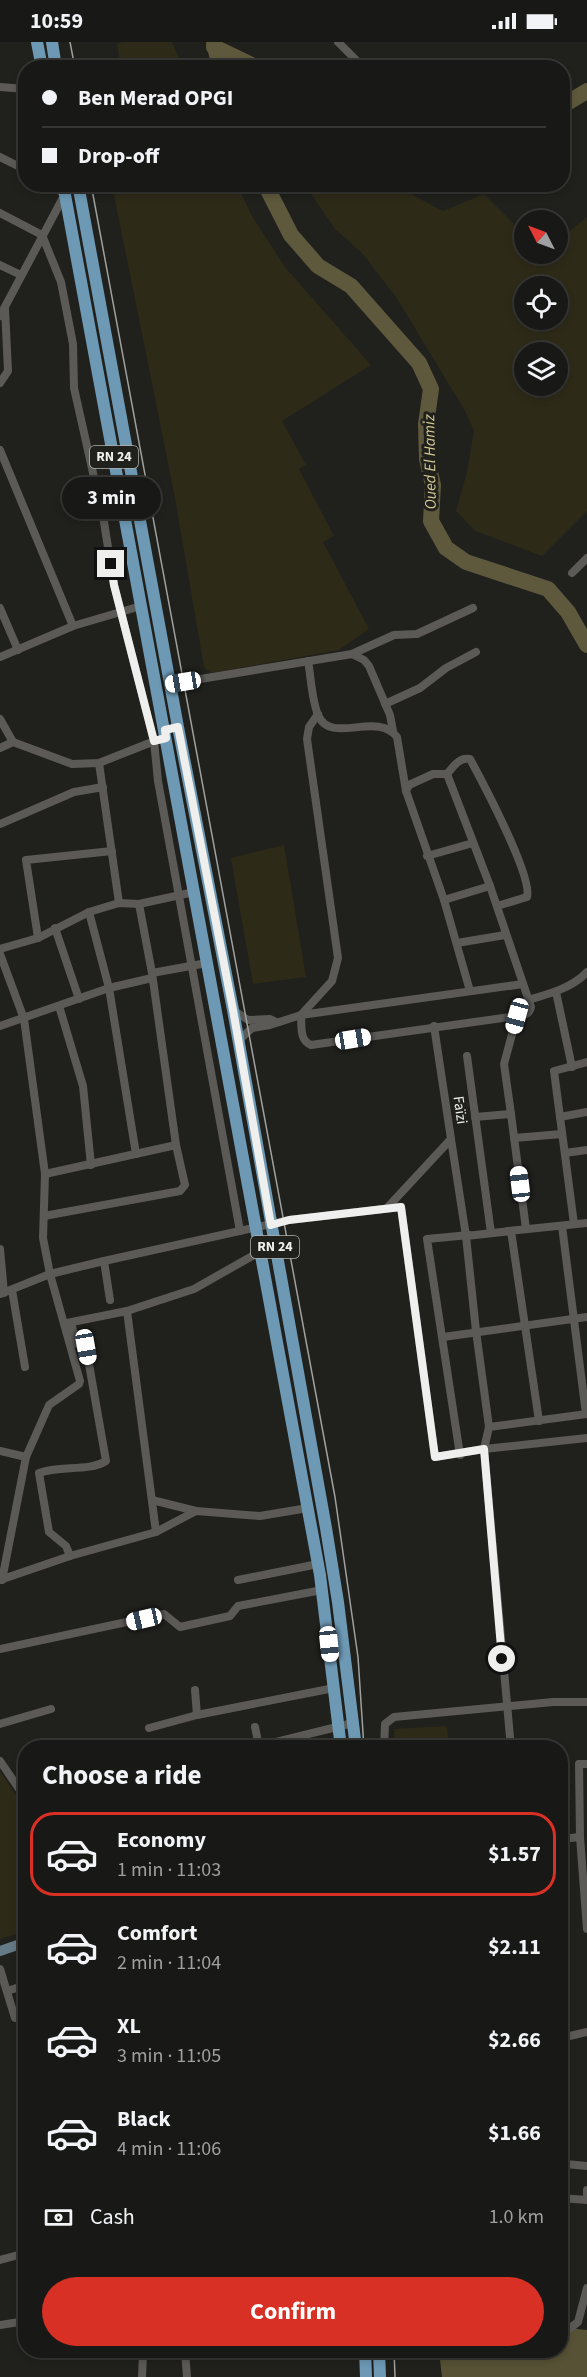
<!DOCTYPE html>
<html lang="en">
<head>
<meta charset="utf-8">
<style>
  body { margin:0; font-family:"Source Sans 3",sans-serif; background:#252523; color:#f1f3f6; height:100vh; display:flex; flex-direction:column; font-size:22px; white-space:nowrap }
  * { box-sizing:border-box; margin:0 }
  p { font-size:20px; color:#9fa0a1 }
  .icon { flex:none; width:33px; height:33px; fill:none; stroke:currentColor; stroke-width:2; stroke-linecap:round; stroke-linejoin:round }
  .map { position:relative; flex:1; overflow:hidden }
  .sheet { position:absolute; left:18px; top:1698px; width:550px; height:618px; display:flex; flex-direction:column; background:#181816; border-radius:24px; box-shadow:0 3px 9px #0003,0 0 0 2px #363735 }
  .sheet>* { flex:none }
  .top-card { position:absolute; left:18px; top:18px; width:552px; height:132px; border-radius:24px; box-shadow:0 3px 9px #0003,0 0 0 2px #363735; display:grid; align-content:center; height:132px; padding:0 24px; background:#181816 }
  .needle { width:39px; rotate:312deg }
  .buttons { position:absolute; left:514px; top:168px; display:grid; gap:12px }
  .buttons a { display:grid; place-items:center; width:54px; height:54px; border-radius:50%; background:#181816; box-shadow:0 3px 9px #0003,0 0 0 2px #363735; font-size:30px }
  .end { position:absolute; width:27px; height:27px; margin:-14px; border:8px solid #efefed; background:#111; box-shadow:0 0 0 3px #111 }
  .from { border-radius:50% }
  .bubble { position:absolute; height:42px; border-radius:21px; background:#181816; box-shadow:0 3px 9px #0003,0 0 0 2px #363735; font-size:20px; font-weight:700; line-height:42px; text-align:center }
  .car { position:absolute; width:18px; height:36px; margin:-18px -9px; border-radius:8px; box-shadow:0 0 4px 2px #0007; background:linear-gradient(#fff 24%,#345 0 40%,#fff 0 76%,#345 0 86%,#fff 0) }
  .top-card b { display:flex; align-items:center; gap:21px; height:57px; font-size:22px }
  .top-card b+b { border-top:2px solid #363735 }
  .top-card i { width:15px; height:15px; background:#f1f3f6 }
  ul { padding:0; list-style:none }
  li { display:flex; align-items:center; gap:18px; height:84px; margin:0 12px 9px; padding:0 12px; border:3px solid transparent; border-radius:24px }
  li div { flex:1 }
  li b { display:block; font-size:22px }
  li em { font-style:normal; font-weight:700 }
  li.current { border-color:#d93025 }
  li>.icon { width:54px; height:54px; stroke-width:1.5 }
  h2 { padding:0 24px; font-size:27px; line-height:72px }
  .pay { display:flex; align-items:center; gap:15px; height:66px; padding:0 24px; font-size:22px }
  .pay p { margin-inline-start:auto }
  .action { display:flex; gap:12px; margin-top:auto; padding:12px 24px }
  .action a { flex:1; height:69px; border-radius:36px; background:#d93025; color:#fff; font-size:24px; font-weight:700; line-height:69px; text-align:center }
  .status { display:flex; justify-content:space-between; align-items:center; height:42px; padding:0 30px; background:#181816; direction:ltr }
  .status svg { height:16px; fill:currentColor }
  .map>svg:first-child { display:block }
</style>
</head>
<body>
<div class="status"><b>10:59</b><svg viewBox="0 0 49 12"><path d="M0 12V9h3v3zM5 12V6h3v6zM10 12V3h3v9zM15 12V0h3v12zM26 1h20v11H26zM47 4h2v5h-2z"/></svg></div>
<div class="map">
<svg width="587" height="2335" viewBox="0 0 587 2335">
  <rect width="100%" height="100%" fill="#20201d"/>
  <g fill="#2e2a18" fill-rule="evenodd">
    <path d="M122 0H172L183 25H121L117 2Z"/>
    <path d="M112 143H237L252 174 285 225 371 323 282 379 306 423 299 427 334 494 323 500 369 587 339 608 211 631 204 625 175 456Z"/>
    <path d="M305 143H394L443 169 484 152 519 187 525 190V212H558V198L587 175V469L542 514 475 489 456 469 467 430 474 389 465 369 398 258 362 211 335 187ZM525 244H558V278H525ZM558 310V344H525V310Z"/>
    <path d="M284 803 306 935 253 942 231 816Z"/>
    <path d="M447 1684 449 1705H395L394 1687Z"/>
    <path d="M0 1729 25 1767V1889L0 1897Z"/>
  </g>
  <path fill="#575235" d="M561 2276 577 2287 587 2288V2335H442L439 2309 561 2308Z"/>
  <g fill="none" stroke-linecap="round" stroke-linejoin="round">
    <g stroke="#5e583c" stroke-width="16">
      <path d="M214 0 220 26"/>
      <path d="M214 5 258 26"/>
      <path d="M562 64 587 49"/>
      <path d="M265 142 291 193 318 224 351 244 419 321 431 347 426 382 427 417 433 443 431 479 446 506 466 520 548 547 568 570 587 603"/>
    </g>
    <g stroke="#5b5a57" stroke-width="8">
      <path d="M338 0 364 26"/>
      <path d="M0 45 26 47"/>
      <path d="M0 115 26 128"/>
      <path d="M0 171 42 193 61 240 73 302 74 346 104 480 114 543 154 699 158 739 240 1189"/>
      <path d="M0 223 21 233"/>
      <path d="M0 274 65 152 49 142"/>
      <path d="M0 341 8 329 5 267"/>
      <path d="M0 408 73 584"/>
      <path d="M572 531 587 516"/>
      <path d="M0 566 18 608"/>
      <path d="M352 612 394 593 417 592 473 566"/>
      <path d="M0 615 73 584 141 564"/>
      <path d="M308 619C311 635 312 662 319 675 332 702 378 669 397 695L406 749 444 858 470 949"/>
      <path d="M170 642 352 612 364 618 369 624 390 673 393 689"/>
      <path d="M385 662 420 646 446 626 476 610"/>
      <path d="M318 672 309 685 307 697 338 916 332 939 301 973C302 984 299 998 311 1003L517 974C524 973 529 973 531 965L490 844 447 732H433L409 743 406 749"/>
      <path d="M0 677 13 700"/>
      <path d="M0 706 13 700 72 722 99 721 157 698"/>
      <path d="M99 721 119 861"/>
      <path d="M447 732C454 724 459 715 470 717 482 739 533 835 527 855L497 864"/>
      <path d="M0 782 74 750 103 745"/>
      <path d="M427 814 473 801"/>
      <path d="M444 858 490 844"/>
      <path d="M89 870 109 946 136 1112"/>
      <path d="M55 886 79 957"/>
      <path d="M38 896 26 818 112 809"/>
      <path d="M457 901 505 893"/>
      <path d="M0 907 38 896 89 870 119 861 139 862 194 850"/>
      <path d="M0 912 24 977 45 1132 43 1196 50 1232 80 1339 79 1342 49 1363 26 1415 2 1538"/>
      <path d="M152 931 207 921"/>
      <path d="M556 950 572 1025"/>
      <path d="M528 958C549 952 572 946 587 930"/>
      <path d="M59 964 83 1044 91 1123"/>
      <path d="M233 968 248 978 270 977 276 980"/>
      <path d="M0 984 109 946 152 936"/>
      <path d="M238 999 252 986 270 983 301 973 523 942"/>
      <path d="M467 1014 491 1191"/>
      <path d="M511 1072 526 1187"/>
      <path d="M475 1075 511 1072 504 1022 517 974"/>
      <path d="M560 1075 587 1070"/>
      <path d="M514 1096 562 1092"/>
      <path d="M451 1097 466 1194"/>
      <path d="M565 1111 587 1108"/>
      <path d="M45 1132 176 1103"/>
      <path d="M387 1166 451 1097 434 984"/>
      <path d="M44 1174 180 1149 185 1143 176 1103 152 931 139 862"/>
      <path d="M574 1182 554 1029 587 1020"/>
      <path d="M562 1184 586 1372"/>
      <path d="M508 1189 587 1181"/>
      <path d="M0 1207 4 1251"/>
      <path d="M12 1248 25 1325"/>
      <path d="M0 1252 50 1232 104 1219"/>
      <path d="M110 1258 104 1219 289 1178 401 1165 435 1415 484 1407 511 1706"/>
      <path d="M127 1269 156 1490"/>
      <path d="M67 1281 127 1269 194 1247 261 1209"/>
      <path d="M443 1295 587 1275"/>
      <path d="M587 1372 489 1385 484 1407 587 1396"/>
      <path d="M489 1385 476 1289 466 1194 511 1189 539 1379"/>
      <path d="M0 1409 26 1415"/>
      <path d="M460 1413 427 1197 469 1193"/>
      <path d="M152 1458 196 1469"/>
      <path d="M70 1514 66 1504 49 1490 39 1431C60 1423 88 1430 106 1419L86 1305 77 1302 71 1281"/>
      <path d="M0 1538 70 1514 156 1490 196 1469 260 1474 308 1466"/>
      <path d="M238 1538 318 1522"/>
      <path d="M0 1607 164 1572 180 1585 230 1574 238 1564 322 1548"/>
      <path d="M195 1648 197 1673"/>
      <path d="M0 1682 51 1667"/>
      <path d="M255 1685 259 1704"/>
      <path d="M149 1686 197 1673 334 1646"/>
      <path d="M251 1706 353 1681"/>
      <path d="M384 1706 385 1682 394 1675 553 1660H587"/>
      <path d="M0 1719 26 1757"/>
      <path d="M580 1795 579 1722H587"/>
      <path d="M561 1797 580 1795 587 1887"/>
      <path d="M0 1927 15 1976 26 1974"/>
      <path d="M7 1949 26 1943"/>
      <path d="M561 1996 587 1990"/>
      <path d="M561 2116 566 2122 587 2124"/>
      <path d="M561 2156 587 2158"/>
      <path d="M587 2158V2148"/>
      <path d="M0 2218 26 2211"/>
      <path d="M0 2283 26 2279"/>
      <path d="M566 2289 578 2280 587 2246"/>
      <path d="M185 2308 187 2335"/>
      <path d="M142 2335 143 2312 145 2310 156 2308"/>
    </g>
    <path stroke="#647a86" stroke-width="10" d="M0 1909 26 1900"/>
    <g stroke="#6d99b5" stroke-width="12">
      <path d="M37 0 42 26"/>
      <path d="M52 0 56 26"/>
      <path d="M63 142 320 1533 341 1706"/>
      <path d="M78 142 178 685 233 968 326 1486 338 1560 356 1706"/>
      <path d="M365 2308 366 2335"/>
      <path d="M379 2308 380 2335"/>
    </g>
    <g stroke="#a0a09e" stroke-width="1.5">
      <path d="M70 0 75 26"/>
      <path d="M91 142 335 1455 358 1615 364 1706"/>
      <path d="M394 2308 395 2335"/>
    </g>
  </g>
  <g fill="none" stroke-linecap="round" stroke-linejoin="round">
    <path stroke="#efefed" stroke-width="8" d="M111 522 114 543 154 699 166 696 165 688 178 685 233 968 271 1183 289 1178 401 1165 435 1415 484 1407 502 1617"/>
  </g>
  <g text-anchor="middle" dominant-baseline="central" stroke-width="6" stroke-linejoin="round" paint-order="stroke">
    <g fill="#20201d" stroke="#b1b1af" stroke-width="1.5">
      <rect x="90" y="404" width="48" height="22" rx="4.5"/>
      <rect x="251" y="1194" width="48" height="22" rx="4.5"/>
    </g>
    <g font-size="14" font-weight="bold" fill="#efefed">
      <text x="114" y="415">RN 24</text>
      <text x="275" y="1205">RN 24</text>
    </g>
    <g font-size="15" fill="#efefed" stroke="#20201d">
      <text transform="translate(460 1068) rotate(82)">Faïzi</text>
    </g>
    <g font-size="16" font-style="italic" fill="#d4c992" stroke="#20201d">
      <text transform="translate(430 420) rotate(-91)">Oued El Hamiz</text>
    </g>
  </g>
</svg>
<div class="buttons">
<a><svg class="needle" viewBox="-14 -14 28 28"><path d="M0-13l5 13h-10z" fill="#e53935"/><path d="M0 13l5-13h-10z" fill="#9fa0a1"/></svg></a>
<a><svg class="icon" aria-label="locate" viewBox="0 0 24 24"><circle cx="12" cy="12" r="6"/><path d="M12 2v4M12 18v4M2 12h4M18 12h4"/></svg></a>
<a><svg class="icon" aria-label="layers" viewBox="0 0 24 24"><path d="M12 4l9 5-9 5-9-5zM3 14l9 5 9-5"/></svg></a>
</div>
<i class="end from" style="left:502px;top:1617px"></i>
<i class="end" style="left:111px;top:522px"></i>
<div class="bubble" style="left:62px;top:435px;width:99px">3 min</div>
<i class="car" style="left:183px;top:640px;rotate:261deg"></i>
<i class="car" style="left:517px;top:974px;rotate:195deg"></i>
<i class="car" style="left:353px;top:997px;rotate:81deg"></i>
<i class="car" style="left:520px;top:1142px;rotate:353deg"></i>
<i class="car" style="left:86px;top:1305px;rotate:170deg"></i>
<i class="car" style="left:144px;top:1577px;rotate:257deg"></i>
<i class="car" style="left:329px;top:1602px;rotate:174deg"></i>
<div class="top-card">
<b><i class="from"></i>Ben Merad OPGI</b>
<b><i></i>Drop-off</b>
</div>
<section class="sheet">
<h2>Choose a ride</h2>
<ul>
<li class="current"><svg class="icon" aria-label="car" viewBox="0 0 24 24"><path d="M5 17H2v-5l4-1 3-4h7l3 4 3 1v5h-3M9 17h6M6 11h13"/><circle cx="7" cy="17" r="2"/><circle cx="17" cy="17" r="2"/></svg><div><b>Economy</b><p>1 min · 11:03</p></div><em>$1.57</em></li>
<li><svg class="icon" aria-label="car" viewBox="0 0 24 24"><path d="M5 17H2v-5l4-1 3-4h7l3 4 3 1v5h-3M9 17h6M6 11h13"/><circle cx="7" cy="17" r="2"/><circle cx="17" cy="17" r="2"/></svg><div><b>Comfort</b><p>2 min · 11:04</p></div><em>$2.11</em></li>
<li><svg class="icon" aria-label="car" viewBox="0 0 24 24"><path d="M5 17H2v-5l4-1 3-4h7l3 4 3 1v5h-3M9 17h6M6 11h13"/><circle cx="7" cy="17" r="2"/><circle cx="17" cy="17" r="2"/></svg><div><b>XL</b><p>3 min · 11:05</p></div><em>$2.66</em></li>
<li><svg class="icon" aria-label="car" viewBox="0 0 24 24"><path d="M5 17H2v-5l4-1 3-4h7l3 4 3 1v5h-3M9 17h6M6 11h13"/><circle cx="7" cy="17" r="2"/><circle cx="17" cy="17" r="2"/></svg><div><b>Black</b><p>4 min · 11:06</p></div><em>$1.66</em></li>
</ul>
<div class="pay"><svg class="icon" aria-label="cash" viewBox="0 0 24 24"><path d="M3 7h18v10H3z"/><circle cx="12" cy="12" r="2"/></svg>Cash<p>1.0 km</p></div>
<div class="action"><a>Confirm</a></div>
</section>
</div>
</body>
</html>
